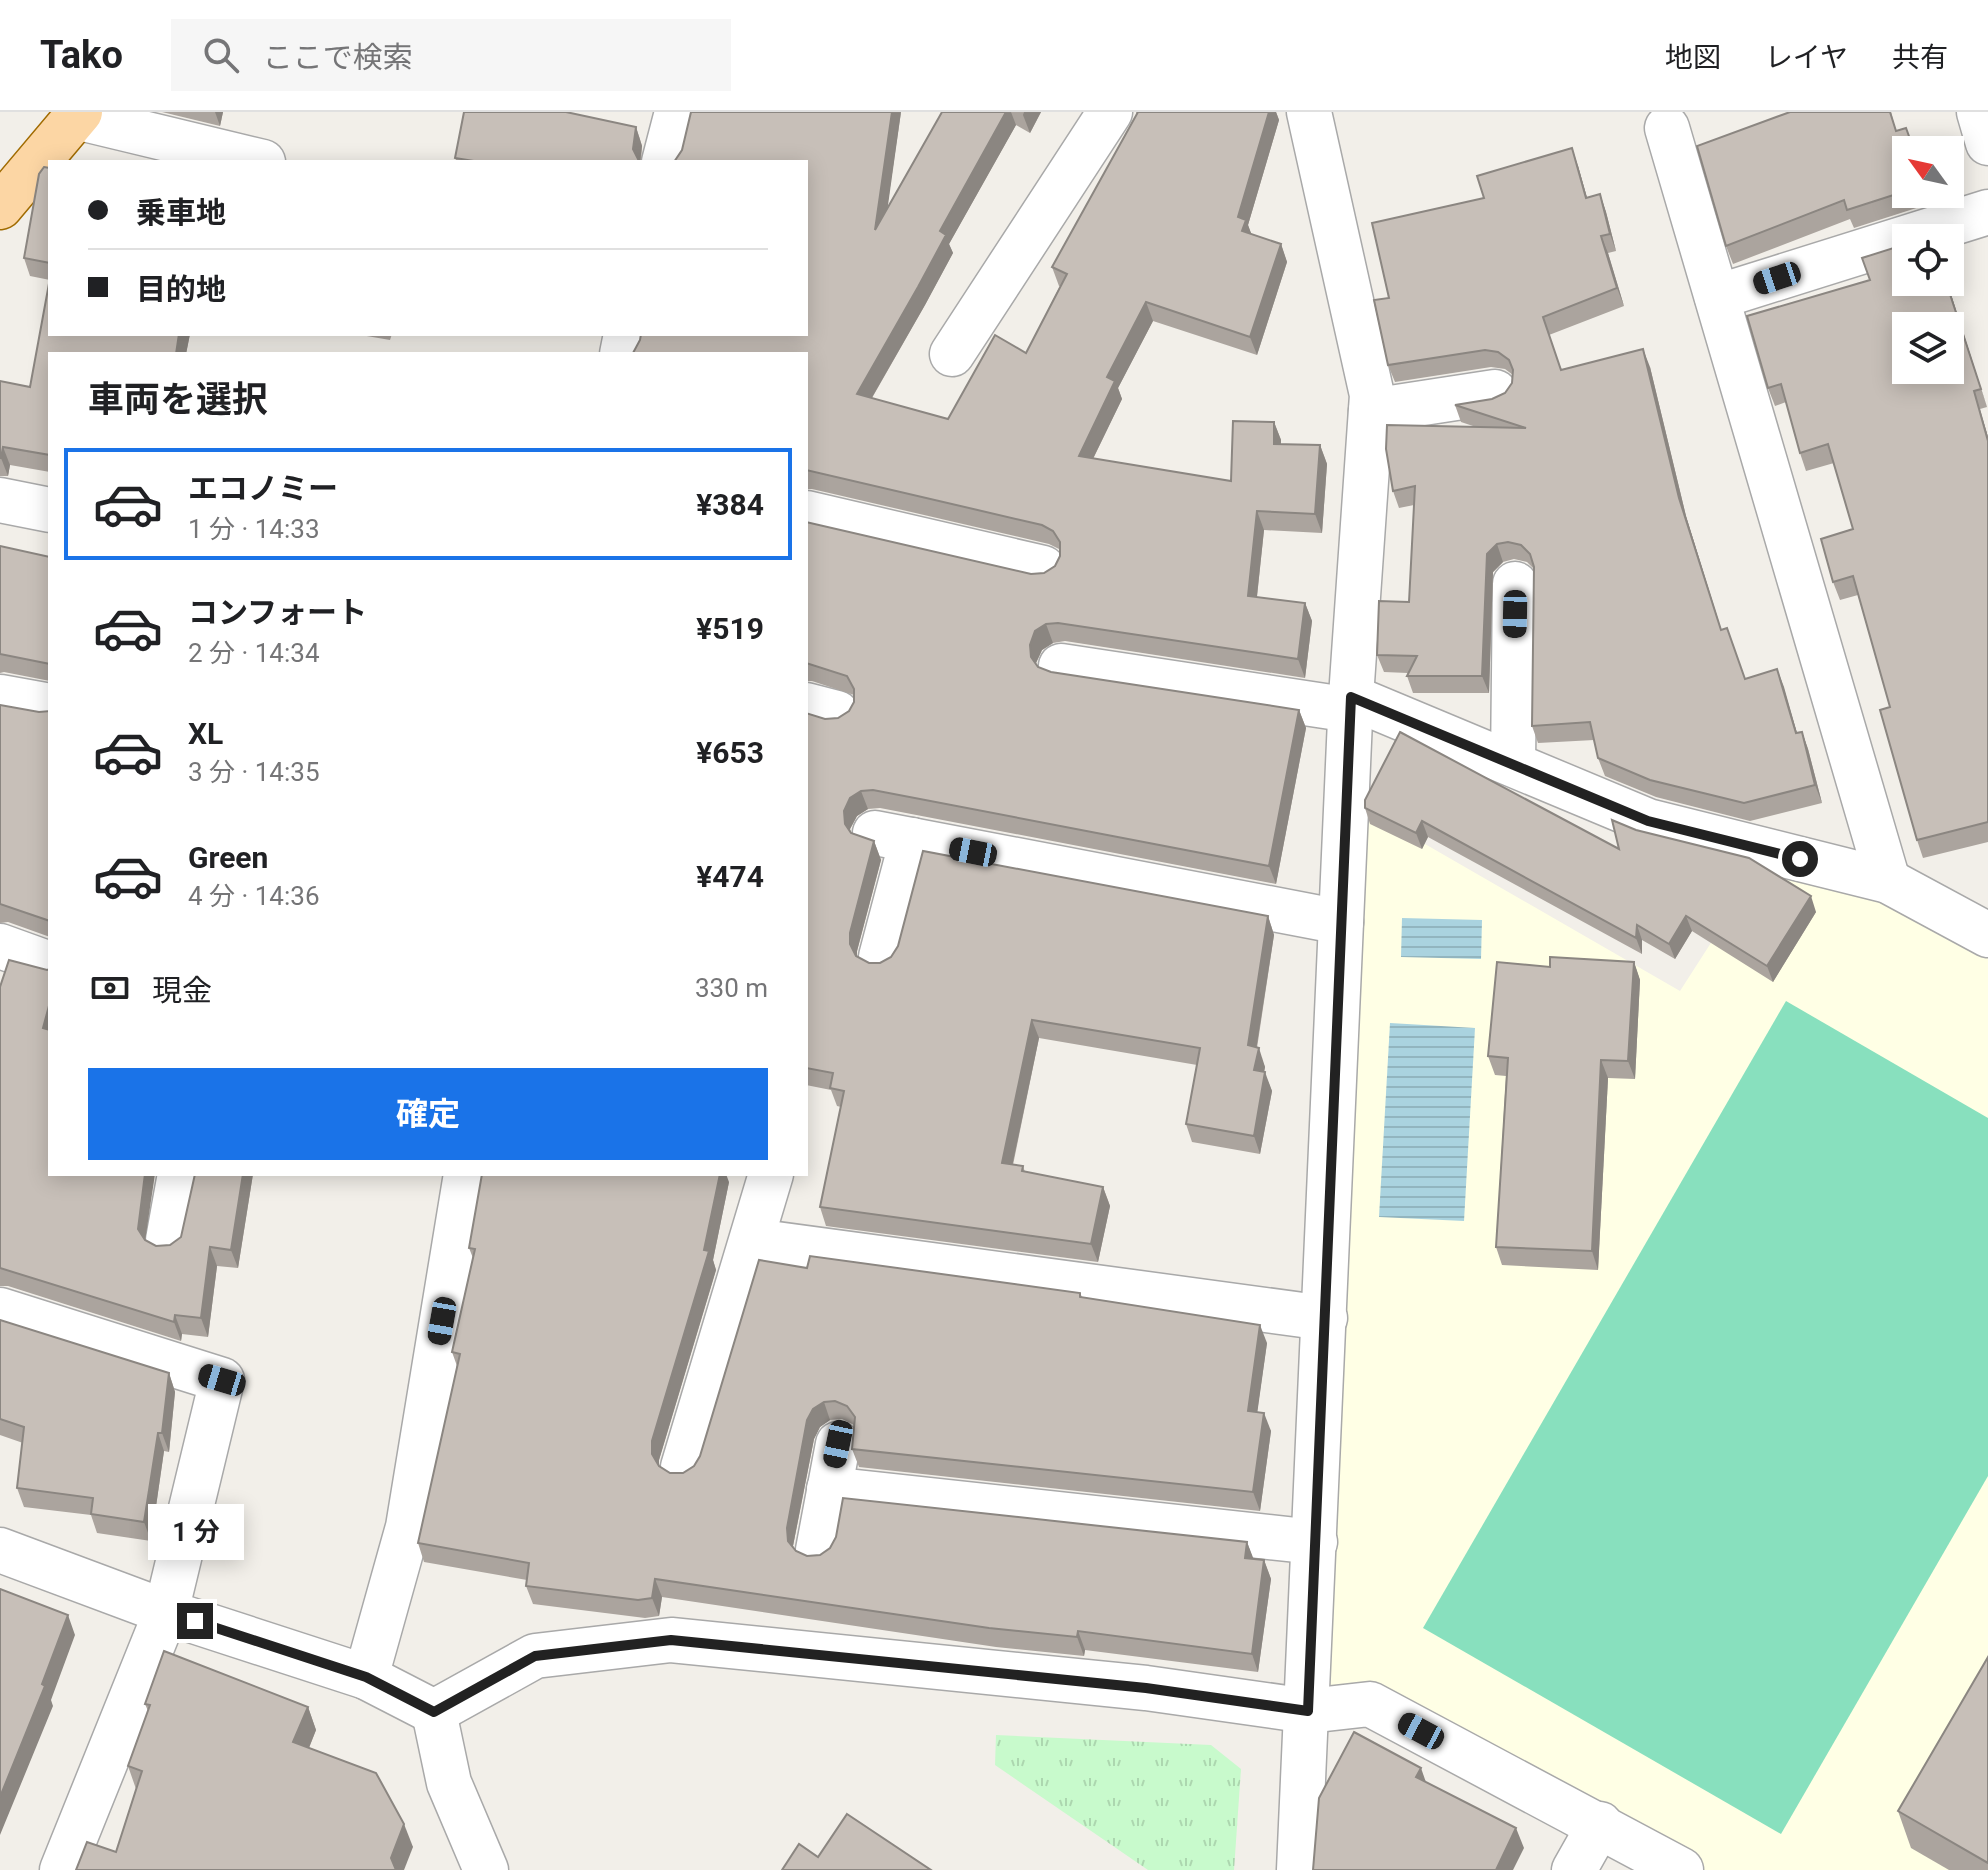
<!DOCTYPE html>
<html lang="ja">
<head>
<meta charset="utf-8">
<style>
  body { margin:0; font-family:Roboto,"Noto Sans JP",sans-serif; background:#f6f6f6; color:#202124; height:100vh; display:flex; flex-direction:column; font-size:30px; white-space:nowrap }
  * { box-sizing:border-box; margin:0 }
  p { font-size:26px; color:#757577 }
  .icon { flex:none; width:44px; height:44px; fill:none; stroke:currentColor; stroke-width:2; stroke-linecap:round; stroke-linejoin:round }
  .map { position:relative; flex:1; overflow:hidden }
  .panel { position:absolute; left:48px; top:240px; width:760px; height:824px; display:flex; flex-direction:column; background:#fff; border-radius:0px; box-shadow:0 4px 20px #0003 }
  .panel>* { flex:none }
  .hud { position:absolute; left:48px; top:48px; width:760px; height:176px; border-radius:0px; box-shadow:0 4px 20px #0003; display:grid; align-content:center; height:176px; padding:0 40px; background:#fff }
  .needle { width:52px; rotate:303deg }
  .controls { position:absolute; left:1892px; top:24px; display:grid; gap:16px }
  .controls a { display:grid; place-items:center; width:72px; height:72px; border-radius:0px; background:#fff; box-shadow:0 4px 20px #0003; font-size:40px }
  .end { position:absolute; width:36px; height:36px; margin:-18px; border:10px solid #222; background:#fff; box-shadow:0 0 0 4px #fff }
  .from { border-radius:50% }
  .bubble { position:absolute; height:56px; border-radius:0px; background:#fff; box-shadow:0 4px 20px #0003; font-size:26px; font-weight:700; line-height:56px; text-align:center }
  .car { position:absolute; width:24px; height:48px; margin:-24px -12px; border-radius:10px; box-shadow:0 0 6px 2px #0007; background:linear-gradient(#222 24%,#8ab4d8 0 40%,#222 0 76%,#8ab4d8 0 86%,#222 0) }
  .hud b { display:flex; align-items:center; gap:28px; height:76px; font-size:30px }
  .hud b+b { border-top:2px solid #e0e0e0 }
  .hud i { width:20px; height:20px; background:#202124 }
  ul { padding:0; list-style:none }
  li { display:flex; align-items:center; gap:24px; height:112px; margin:0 16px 12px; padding:0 24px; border:4px solid transparent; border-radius:0px }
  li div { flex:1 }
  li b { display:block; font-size:30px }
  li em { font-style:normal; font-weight:700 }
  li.on { border-color:#1a73e8 }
  li>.icon { width:72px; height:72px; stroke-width:1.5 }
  h2 { padding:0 40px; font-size:36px; line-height:96px }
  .pay { display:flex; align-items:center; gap:20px; height:88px; padding:0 40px; font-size:30px }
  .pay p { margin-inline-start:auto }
  .cta { display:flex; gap:16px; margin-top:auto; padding:16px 40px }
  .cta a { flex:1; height:92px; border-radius:0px; background:#1a73e8; color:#fff; font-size:32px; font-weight:700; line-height:92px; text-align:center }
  header { display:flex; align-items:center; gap:48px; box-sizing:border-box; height:112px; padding:0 40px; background:#fff; border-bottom:2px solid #e0e0e0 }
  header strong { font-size:38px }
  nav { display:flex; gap:44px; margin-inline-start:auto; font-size:28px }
  .search { width:560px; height:72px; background:#f6f6f6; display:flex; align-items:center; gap:20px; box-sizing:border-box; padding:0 28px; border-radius:0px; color:#757577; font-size:30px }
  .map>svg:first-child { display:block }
</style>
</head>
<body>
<header>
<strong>Tako</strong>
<div class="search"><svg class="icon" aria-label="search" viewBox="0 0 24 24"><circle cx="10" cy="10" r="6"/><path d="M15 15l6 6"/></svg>ここで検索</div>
<nav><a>地図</a><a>レイヤ</a><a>共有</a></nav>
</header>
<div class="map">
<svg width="1988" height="1758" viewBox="0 0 1988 1758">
  <defs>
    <pattern id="park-tufts" width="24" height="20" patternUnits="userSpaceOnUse" patternTransform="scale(2)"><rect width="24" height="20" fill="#c8facc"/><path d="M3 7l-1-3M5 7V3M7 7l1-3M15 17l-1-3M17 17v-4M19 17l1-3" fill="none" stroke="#acd6af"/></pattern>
    <pattern id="water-rules" width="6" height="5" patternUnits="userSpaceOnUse" patternTransform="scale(2)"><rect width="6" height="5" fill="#aad3df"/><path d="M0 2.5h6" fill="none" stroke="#92b5bf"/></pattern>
  </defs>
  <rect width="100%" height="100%" fill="#f2efe9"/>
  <path fill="#ffffe5" d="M1347 687 1680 879 1770 739 1988 823V1758H1673L1370 1593 1308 1599Z"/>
  <path fill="url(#park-tufts)" d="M996 1623 1211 1633 1241 1657 1234 1758H1148L995 1653Z"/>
  <path fill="#88e0be" d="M1786 889 1988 1006V1364L1781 1722 1423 1516Z"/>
  <g fill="url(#water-rules)">
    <path d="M1402 806 1482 808 1481 847 1401 845Z"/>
    <path d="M1390 911 1475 916 1464 1109 1379 1105Z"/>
  </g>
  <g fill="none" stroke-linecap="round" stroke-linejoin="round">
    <defs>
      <g id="minor">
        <path d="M1979 0 1988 31"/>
        <path d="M76 5 263 50"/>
        <path d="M1667 16 1888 769"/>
        <path d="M664 50 677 0"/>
        <path d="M1717 185 1988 100"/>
        <path d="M622 242 626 222"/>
        <path d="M952 242 1110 0"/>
        <path d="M1371 299 1495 280"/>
        <path d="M0 388 50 398"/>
        <path d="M806 401 1043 456"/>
        <path d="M1061 554 1351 598"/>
        <path d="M0 585 50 594"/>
        <path d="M1351 585 1648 709 1888 769 1988 823"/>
        <path d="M806 593 837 601"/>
        <path d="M1513 652 1515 472"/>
        <path d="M875 721 1341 810"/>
        <path d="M0 834 50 852"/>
        <path d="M881 845 912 728"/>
        <path d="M168 1128 180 1062"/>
        <path d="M754 1129 1325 1206"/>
        <path d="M0 1198 222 1268 166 1500 62 1758"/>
        <path d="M683 1355 771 1062"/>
        <path d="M829 1377 1315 1430"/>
        <path d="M0 1438 166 1500 366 1565 434 1600 535 1544 671 1528 1146 1576 1308 1599 1370 1592 1681 1758"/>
        <path d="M818 1438 838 1332"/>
        <path d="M366 1565 408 1415 466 1062"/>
        <path d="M434 1600 449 1671 486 1758"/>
        <path d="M1299 1758 1351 585 1372 283 1309 0"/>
        <path d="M1574 1758 1600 1712"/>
      </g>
      <path id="major" d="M0 95 80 0"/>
    </defs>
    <use href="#minor" stroke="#a9a9a9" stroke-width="47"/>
    <use href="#major" stroke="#a06b00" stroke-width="47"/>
    <use href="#minor" stroke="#fff" stroke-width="44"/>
    <use href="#major" stroke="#fcd6a4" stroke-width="44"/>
  </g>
  <g fill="#aba49e">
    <path d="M162 0H223L220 14Z"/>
    <path d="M901 0 887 96 942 0H1041L1030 21 1016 13 949 132 953 141 925 193 872 286 948 307 1026 241 1060 174H1059L1052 155 1137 2 1136 0H1276L1279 8 1248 113 1251 122 1281 132 1287 150 1257 243 1153 209 1118 276 1122 287 1093 347 1231 369 1274 310 1281 328V332L1320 333 1327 352 1322 421 1264 418 1257 485 1305 491 1312 509 1305 566 1065 529 1053 531 1042 538 1036 551 1038 555 1051 560 1299 598 1306 616 1276 772 880 696 868 697 857 704 850 717 851 721 874 729 881 748 857 839V844L869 851H880L1268 804 1274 823 1257 936 1265 955 1264 960 1272 979 1260 1042 1192 1030 1186 1012 1197 953 1039 926 1013 1053 1023 1054 1025 1060 1103 1075 1110 1094 1098 1150 826 1114 820 1095 841 995 837 994 831 978 806 973V601L825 607 838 606 849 599 854 590V583L812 569H806V410L1031 462 1044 461 1055 454 1060 444 1059 437 1049 432 812 377H806V242Z"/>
    <path d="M1790 0H1891L1896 19 1906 38V82H1929L1932 91 1854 116 1850 107 1733 152 1726 134Z"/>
    <path d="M636 15 642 34 641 50H457L455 46Z"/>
    <path d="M1578 54 1587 86 1600 82 1606 100 1616 139 1608 141 1624 194 1549 223 1561 258 1650 255 1686 404 1721 518 1745 567 1777 557 1797 621 1802 620 1808 637 1822 691 1750 709 1656 685 1605 664 1598 646 1594 628 1538 631 1532 614 1534 457 1527 450 1514 447 1503 450 1493 460 1489 581H1413L1407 564 1408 561 1384 560 1377 543 1409 490 1414 393 1399 396 1393 379 1476 315 1461 310 1455 293 1492 287 1505 281 1512 271 1513 263 1505 257 1491 255 1395 270 1388 253 1389 186 1484 86Z"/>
    <path d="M50 56V222H190L186 242H50V360L10 353 8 364H0V269L30 275 50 168 30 164 24 146Z"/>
    <path d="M1947 170 1987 295 1980 297 1988 325V730L1923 746 1917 728 1890 595 1858 483 1840 488 1833 470 1853 417 1834 351 1806 359 1800 341 1786 290 1775 294 1768 276Z"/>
    <path d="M355 222H392L390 228Z"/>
    <path d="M0 434 50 445V569L4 560 0 561Z"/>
    <path d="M0 593 39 600 50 599V825L8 810 0 811Z"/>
    <path d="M1365 696 1619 737 1816 800 1773 870 1692 819 1675 847 1642 828V842L1428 725 1422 737 1370 712Z"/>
    <path d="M1634 850 1640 868 1635 967 1608 966 1598 1158 1502 1153 1496 1135 1506 964 1495 963 1488 944 1550 855Z"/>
    <path d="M47 858 50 1062 145 1128 156 1134 170 1133 181 1125 195 1062H253L238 1156 217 1154 208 1225 182 1222 181 1229 8 1174H0V875Z"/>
    <path d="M729 1070 713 1148 716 1158 659 1348V1354L670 1361H683L694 1354 807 1156 1080 1181 1082 1185 1267 1231 1257 1300 1271 1319 1260 1399 859 1355 852 1337 854 1313 842 1307 830 1308 820 1315 814 1327 793 1434 796 1439 807 1444 1247 1430 1253 1447 1264 1448 1271 1467 1258 1560 1085 1538 1084 1544 996 1535 662 1485 659 1504 645 1506 533 1492 526 1474 527 1468 424 1450 418 1431 457 1254 452 1240 473 1146 469 1136Z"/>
    <path d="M0 1208 169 1261 175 1280 169 1340 164 1339 151 1429 97 1421 91 1403 24 1395 17 1376 23 1331 0 1323Z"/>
    <path d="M1988 1545V1758H1949L1911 1736 1898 1699Z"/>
    <path d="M145 1592 308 1595 316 1618 309 1636 413 1735 76 1758 116 1740 136 1677 128 1654 148 1599Z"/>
  </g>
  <g fill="#8b8681">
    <path d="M215 0H223L220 14Z"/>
    <path d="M892 0H901L882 136 875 118Z"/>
    <path d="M1006 0H1011L1016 13 949 132 953 141 925 193 863 301 857 282 940 119Z"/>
    <path d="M1024 0H1041L1030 21 1023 3Z"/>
    <path d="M1269 0H1276L1279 8 1248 113 1253 126 1249 137 1238 105Z"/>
    <path d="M636 15 642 34 640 50 633 37Z"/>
    <path d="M1572 36 1578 54 1592 103 1586 86Z"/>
    <path d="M1600 82 1606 100 1616 139 1610 122Z"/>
    <path d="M1601 124 1608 141 1624 194 1617 176Z"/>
    <path d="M1281 132 1287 150 1257 243 1250 225Z"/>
    <path d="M1946 170H1947L1987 295 1981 277Z"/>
    <path d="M1146 190 1153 209 1118 276 1122 287 1085 363 1079 344 1107 265Z"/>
    <path d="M179 222H190L186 242H176Z"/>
    <path d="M1643 237 1650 255 1686 404 1727 536 1679 386Z"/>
    <path d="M1974 279 1988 325V329Z"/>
    <path d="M1274 310 1281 328 1280 350 1274 332Z"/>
    <path d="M1320 333 1327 352 1322 421 1315 402Z"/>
    <path d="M3 335 10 353 8 364 1 346Z"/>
    <path d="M1257 399 1264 418 1255 502 1248 484Z"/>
    <path d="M1497 432 1503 450 1493 460 1489 581 1482 564 1487 442Z"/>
    <path d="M1305 491 1312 509 1305 566 1298 547Z"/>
    <path d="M1046 512 1053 531 1042 538 1036 551 1031 545 1030 533 1035 519Z"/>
    <path d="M1777 557 1784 575 1802 639 1796 621Z"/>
    <path d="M1299 598 1306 616 1276 772 1269 754Z"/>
    <path d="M1802 620 1808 637 1822 691 1815 673Z"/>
    <path d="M861 679 868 697 857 704 850 717 852 730 845 712 844 699 850 686Z"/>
    <path d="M1422 709 1428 725 1422 737 1416 721Z"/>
    <path d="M874 729 881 748 857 839V851L850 832V821Z"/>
    <path d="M1811 784 1816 800 1773 870 1767 854Z"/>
    <path d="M1268 804 1274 823 1254 951 1248 933Z"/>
    <path d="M1686 804 1692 819 1675 847 1669 832Z"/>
    <path d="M1637 813 1642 828V842L1636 826Z"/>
    <path d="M1634 850 1640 868 1635 967 1628 949Z"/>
    <path d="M50 890V932L43 916Z"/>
    <path d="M1032 908 1039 926 1009 1069 1002 1051Z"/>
    <path d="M1259 936 1265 955 1261 977 1254 958Z"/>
    <path d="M1601 948 1608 966 1598 1158 1592 1139Z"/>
    <path d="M1265 960 1272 979 1260 1042 1254 1024Z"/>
    <path d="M145 1062H155L144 1136 138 1117Z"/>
    <path d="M243 1062H253L238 1156 231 1138Z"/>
    <path d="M720 1062H726L729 1070 713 1148 716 1158 659 1348V1360L652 1342V1329L704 1138Z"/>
    <path d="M1103 1075 1110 1094 1098 1150 1091 1132Z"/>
    <path d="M210 1135 217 1154 208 1225 201 1206Z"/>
    <path d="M175 1203 182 1222 181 1229 174 1210Z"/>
    <path d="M1260 1213 1267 1231 1255 1317 1248 1299Z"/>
    <path d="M169 1261 175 1280 169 1340 162 1321Z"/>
    <path d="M824 1290 830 1308 820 1315 814 1327 793 1434 795 1447 788 1429 787 1416 807 1308 813 1297Z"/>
    <path d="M1264 1301 1271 1319 1260 1399 1253 1380Z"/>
    <path d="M158 1321 164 1339 151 1429 144 1410Z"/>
    <path d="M1247 1430 1254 1448 1245 1446Z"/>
    <path d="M1264 1448 1271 1467 1258 1560 1252 1542Z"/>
    <path d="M655 1467 662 1485 659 1504 652 1486Z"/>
    <path d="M68 1503 75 1523 51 1588 53 1594 0 1723V1685Z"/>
    <path d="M1078 1519 1085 1538 1084 1544 1077 1525Z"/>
    <path d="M308 1595 316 1618 302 1653 293 1630Z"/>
    <path d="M1421 1656 1428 1676 1416 1665Z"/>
    <path d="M404 1712 413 1735 404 1758H396L391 1746Z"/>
    <path d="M1516 1716 1524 1736 1513 1758H1496Z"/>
  </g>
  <g fill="#c7bfb8" stroke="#8b8681" stroke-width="2" fill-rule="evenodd">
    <path d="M464 0H566L636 15 633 37 639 49 641 50H480L455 46Z"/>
    <path d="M691 0H892L875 118 942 0H1006L940 119 946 123 918 175 857 282 948 307 995 223 1026 241 1067 162 1052 155 1138 0H1269L1238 105 1246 108 1242 119 1281 132 1250 225 1146 190 1107 265 1115 269 1079 344 1231 369 1233 309 1274 310V332L1320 333 1315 402 1257 399 1248 484 1305 491 1298 547 1058 511 1046 512 1035 519 1030 533 1031 545 1038 555 1051 560 1299 598 1269 754 873 678 861 679 850 686 844 699 845 712 851 721 874 729 850 821V832L856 844 869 851H880L891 845 898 834 923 739 1268 804 1248 933 1259 936 1254 958 1265 960 1254 1024 1186 1012 1200 936 1032 908 1002 1051 1023 1054 1022 1059 1103 1075 1091 1132 820 1095 844 979 830 976 833 961 806 956V601L825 607 838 606 849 599 854 590V577L847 564 806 551V410L1031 462 1044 461 1055 454 1060 444V430L1053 419 1042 413 806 358V242H631L633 241 640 228 641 222H806V50H674L682 38Z"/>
    <path d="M1790 0H1890L1896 19 1906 16 1914 38H1906V79L1847 98 1844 88 1726 134 1697 34Z"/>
    <path d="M1572 36 1586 86 1600 82 1610 122 1601 124 1617 176 1543 205 1561 258 1643 237 1679 386 1721 518 1727 516 1745 567 1777 557 1796 621 1802 620 1815 673 1744 691 1650 668 1598 646 1590 610 1532 614 1534 455 1530 442 1521 433 1508 430 1497 432 1487 442 1482 564H1407L1417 544 1377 543 1379 489 1409 490 1415 374 1393 379 1386 337 1387 313 1526 316 1455 293 1492 287 1505 281 1512 271 1513 258 1509 248 1498 240 1485 238 1388 253 1374 188 1389 186 1372 111 1484 86 1477 64Z"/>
    <path d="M44 55 50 56V151L24 146 39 62Z"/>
    <path d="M1906 132V170H1946L1981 277 1974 279 1988 329V710L1917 728 1880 598 1890 595 1853 464 1833 470 1821 427 1853 417 1828 332 1800 341 1781 272 1768 276 1747 204 1870 168 1862 146ZM1906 214H1950V258H1906Z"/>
    <path d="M50 166V222H179L176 242H50V343L3 335 1 346H0V269L30 275Z"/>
    <path d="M0 434 50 445V552L0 542Z"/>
    <path d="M0 593 39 600 50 599V809L0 792Z"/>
    <path d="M1400 620 1619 737 1612 708 1636 718 1749 746 1811 784 1767 854 1686 804 1669 832 1637 813 1636 826 1422 709 1416 721 1365 696V688Z"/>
    <path d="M1550 845 1634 850 1628 949 1601 948 1592 1139 1496 1135 1508 946 1488 944 1497 850 1550 855Z"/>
    <path d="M9 848 47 858 50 857V890L43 916 50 918V1062H145L138 1117 145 1128 156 1134 170 1133 181 1125 195 1062H243L231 1138 210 1135 201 1206 175 1203 174 1210 0 1156V875Z"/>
    <path d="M482 1062H720L704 1138 709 1139 652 1329V1342L659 1354 670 1361H683L694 1354 700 1344 759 1148 807 1156 810 1144 1080 1181V1185L1260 1213 1248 1299 1264 1301 1253 1380 852 1337 855 1305 847 1294 835 1289 824 1290 813 1297 807 1308 787 1416 788 1429 796 1439 807 1444 820 1443 830 1436 836 1425 843 1386 1247 1430 1245 1446 1264 1448 1252 1542 1078 1519 1077 1525 989 1516 655 1467 652 1486 638 1488 526 1474 529 1451 418 1431 460 1242 452 1240 475 1137 469 1136Z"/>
    <path d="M0 1208 169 1261 162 1321H158L144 1410 91 1402 93 1386 17 1376 24 1315 0 1307Z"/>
    <path d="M0 1477 68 1503 42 1572 45 1574 0 1685Z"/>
    <path d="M164 1539 308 1595 293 1630 376 1661 404 1712 391 1746 396 1758H76L87 1730 116 1740 142 1659 128 1654 150 1593 145 1592Z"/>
    <path d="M1988 1545V1751L1898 1699Z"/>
    <path d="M1354 1620 1421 1656 1416 1665 1516 1716 1496 1758H1313L1319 1686Z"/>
    <path d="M847 1702 931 1758H782L799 1732 818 1745Z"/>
  </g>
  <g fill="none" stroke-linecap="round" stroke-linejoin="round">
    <path stroke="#222" stroke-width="10" d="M195 1509 366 1565 434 1600 535 1544 671 1528 1146 1576 1308 1599 1351 585 1648 709 1800 747"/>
  </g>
</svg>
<div class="controls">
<a><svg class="needle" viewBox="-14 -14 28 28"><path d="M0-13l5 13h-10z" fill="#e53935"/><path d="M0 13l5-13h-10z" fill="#757577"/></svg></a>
<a><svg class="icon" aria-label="locate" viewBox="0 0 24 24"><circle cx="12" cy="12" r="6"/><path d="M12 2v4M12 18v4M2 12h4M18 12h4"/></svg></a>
<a><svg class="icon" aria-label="layers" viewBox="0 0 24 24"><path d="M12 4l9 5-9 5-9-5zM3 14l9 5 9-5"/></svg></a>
</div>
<i class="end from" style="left:1800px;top:747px"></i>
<i class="end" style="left:195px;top:1509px"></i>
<div class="bubble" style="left:148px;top:1392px;width:96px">1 分</div>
<i class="car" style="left:1777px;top:166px;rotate:252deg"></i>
<i class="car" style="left:1515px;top:502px;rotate:181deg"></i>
<i class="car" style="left:973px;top:740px;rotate:281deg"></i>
<i class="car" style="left:442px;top:1209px;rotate:190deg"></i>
<i class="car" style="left:222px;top:1268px;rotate:287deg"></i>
<i class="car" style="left:838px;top:1332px;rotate:192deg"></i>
<i class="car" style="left:1421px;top:1619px;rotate:298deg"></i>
<div class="hud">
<b><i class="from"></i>乗車地</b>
<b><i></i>目的地</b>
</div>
<section class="panel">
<h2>車両を選択</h2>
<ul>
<li class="on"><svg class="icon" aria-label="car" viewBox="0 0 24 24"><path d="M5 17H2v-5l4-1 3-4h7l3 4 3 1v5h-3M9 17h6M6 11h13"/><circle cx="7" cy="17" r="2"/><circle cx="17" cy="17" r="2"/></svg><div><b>エコノミー</b><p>1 分 · 14:33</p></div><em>¥384</em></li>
<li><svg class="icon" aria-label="car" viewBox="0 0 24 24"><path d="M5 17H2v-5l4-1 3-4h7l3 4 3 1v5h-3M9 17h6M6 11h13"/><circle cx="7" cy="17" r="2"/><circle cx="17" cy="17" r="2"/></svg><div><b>コンフォート</b><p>2 分 · 14:34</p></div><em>¥519</em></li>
<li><svg class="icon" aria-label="car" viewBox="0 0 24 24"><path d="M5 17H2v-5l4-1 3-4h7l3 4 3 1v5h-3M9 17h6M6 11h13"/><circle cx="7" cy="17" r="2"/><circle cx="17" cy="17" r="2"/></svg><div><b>XL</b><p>3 分 · 14:35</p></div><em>¥653</em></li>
<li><svg class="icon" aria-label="car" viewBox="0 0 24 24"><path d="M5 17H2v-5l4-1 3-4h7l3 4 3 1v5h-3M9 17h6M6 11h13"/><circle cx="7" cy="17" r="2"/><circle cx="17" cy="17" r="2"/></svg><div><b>Green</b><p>4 分 · 14:36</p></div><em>¥474</em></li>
</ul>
<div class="pay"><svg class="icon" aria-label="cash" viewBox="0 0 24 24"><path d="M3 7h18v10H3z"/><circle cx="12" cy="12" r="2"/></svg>現金<p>330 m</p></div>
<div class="cta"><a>確定</a></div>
</section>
</div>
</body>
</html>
